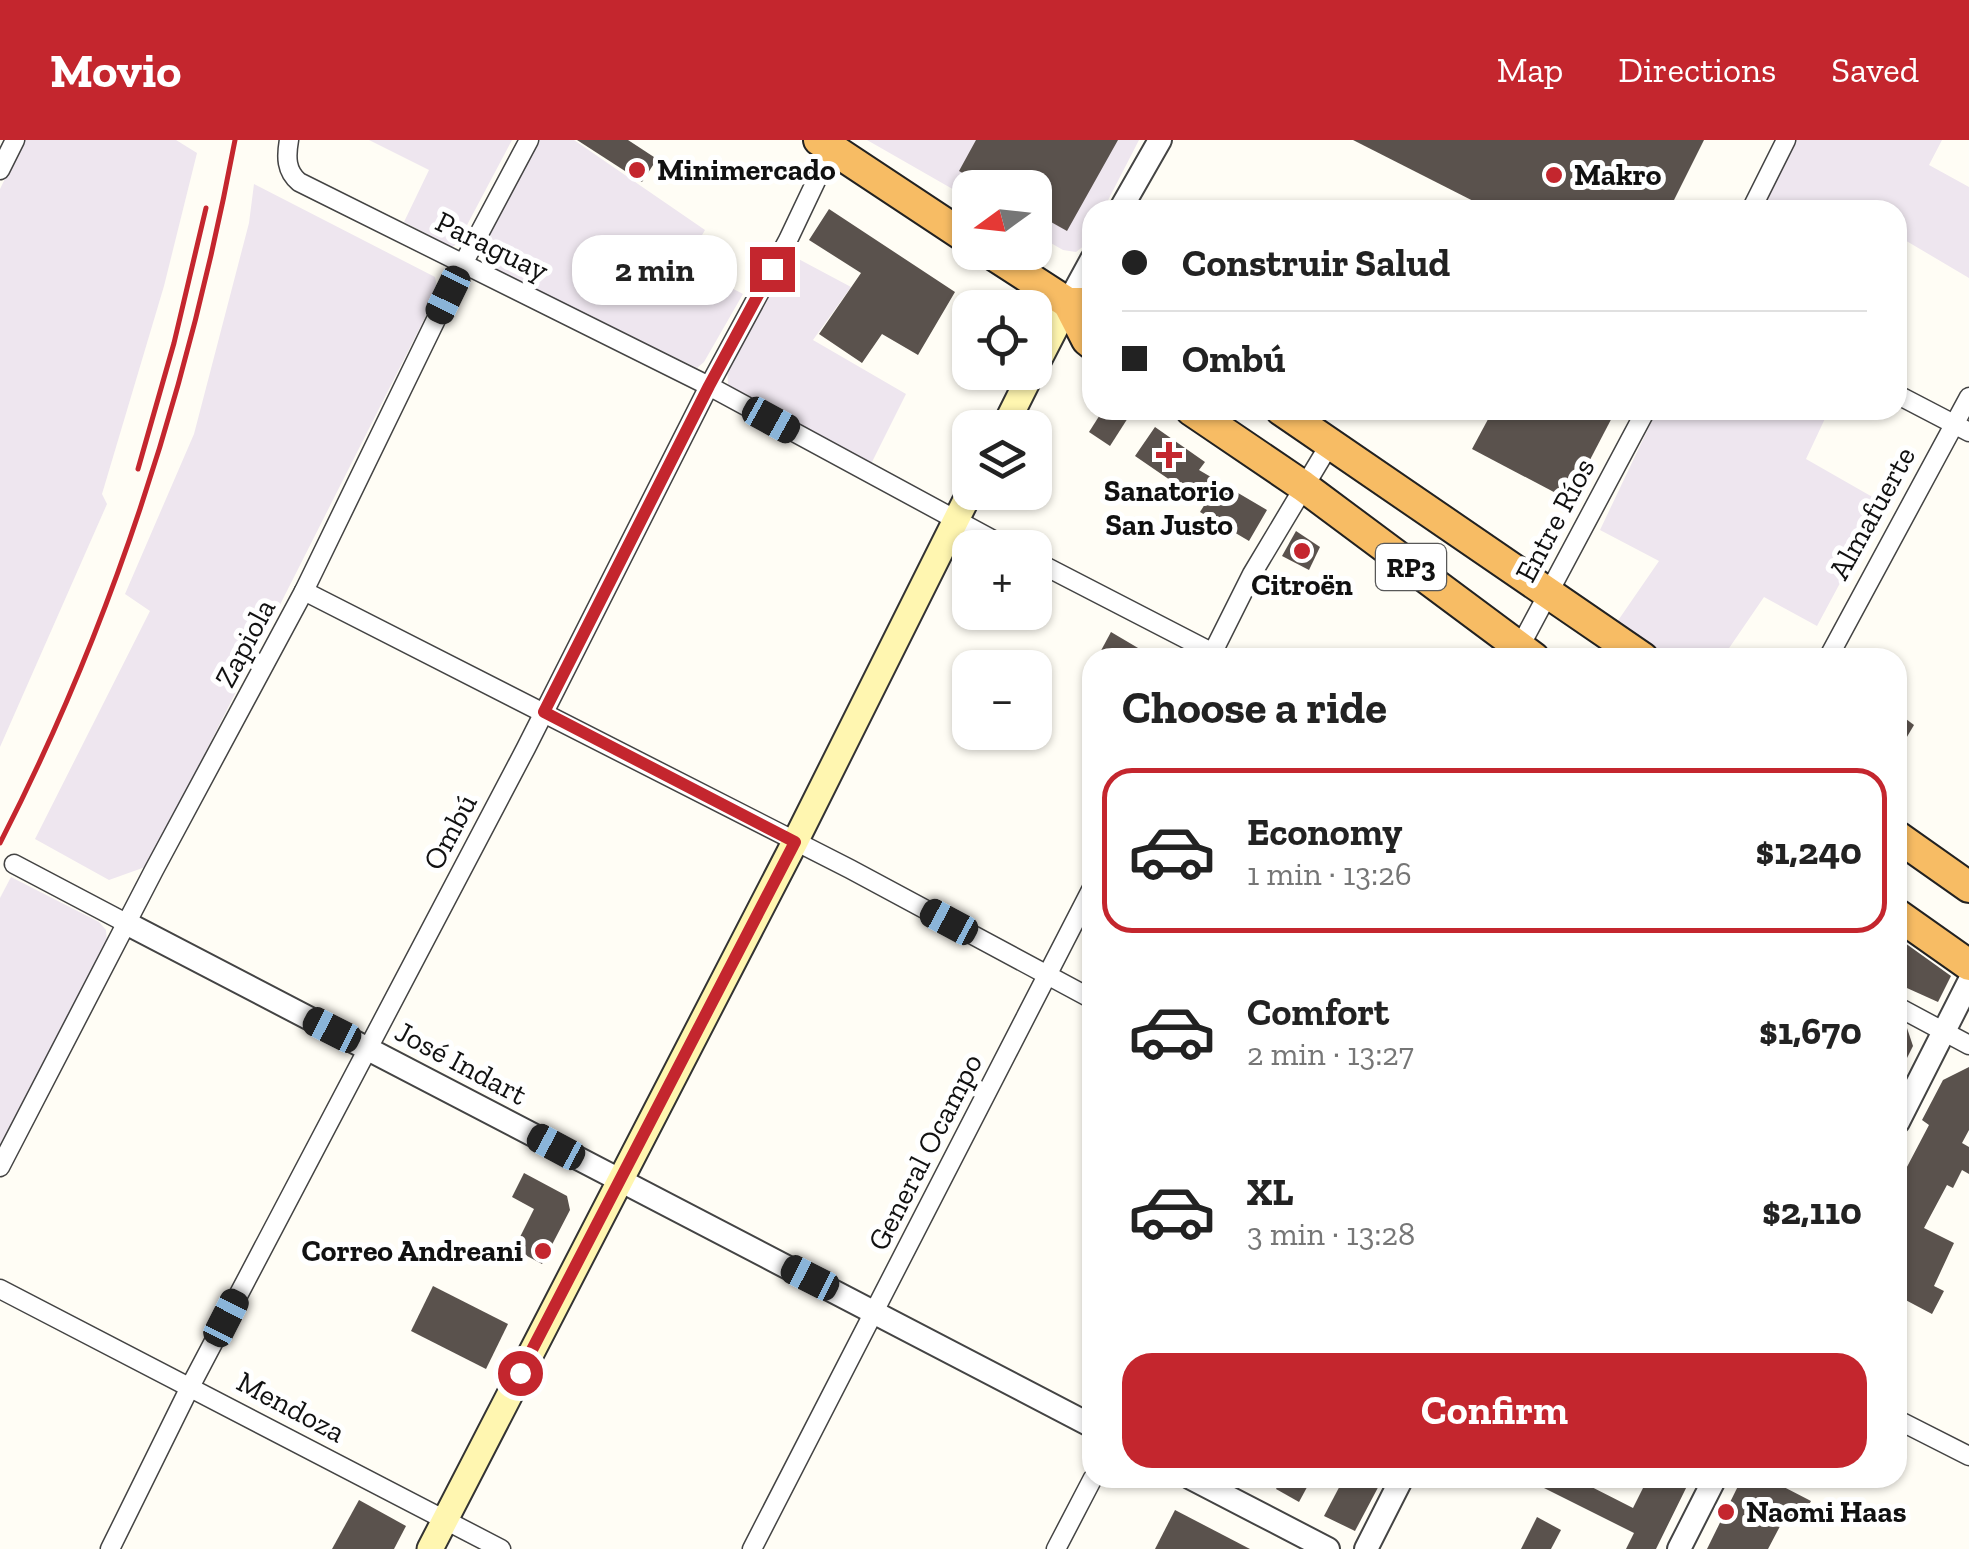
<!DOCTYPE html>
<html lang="en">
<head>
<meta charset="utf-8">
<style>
  body { margin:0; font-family:"Zilla Slab",serif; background:#f2f2f2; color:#222; height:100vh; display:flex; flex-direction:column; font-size:38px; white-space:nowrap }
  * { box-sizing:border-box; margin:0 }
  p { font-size:32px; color:#767676 }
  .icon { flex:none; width:55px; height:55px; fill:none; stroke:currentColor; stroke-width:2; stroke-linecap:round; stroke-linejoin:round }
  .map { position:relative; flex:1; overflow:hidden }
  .side { position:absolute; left:1082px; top:508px; width:825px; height:840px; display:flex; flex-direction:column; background:#fff; border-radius:30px; box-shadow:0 2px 8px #0004 }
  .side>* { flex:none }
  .hud { position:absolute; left:1082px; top:60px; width:825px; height:220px; border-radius:30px; box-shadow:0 2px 8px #0004; display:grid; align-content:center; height:220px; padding:0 40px; background:#fff }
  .needle { width:65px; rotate:255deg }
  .fabs { position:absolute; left:952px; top:30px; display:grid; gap:20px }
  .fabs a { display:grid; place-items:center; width:100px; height:100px; border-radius:20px; background:#fff; box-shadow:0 2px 8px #0004; font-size:50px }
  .end { position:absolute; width:45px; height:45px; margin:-22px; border:12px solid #c4262e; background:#fff; box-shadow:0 0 0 5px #fff }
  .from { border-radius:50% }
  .bubble { position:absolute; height:70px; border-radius:30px; background:#fff; box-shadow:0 2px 8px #0004; font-size:32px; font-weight:700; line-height:70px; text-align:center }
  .car { position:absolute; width:30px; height:60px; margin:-30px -15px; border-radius:12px; box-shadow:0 0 8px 2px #0007; background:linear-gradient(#222 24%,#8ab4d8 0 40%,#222 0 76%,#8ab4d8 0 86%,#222 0) }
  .hud b { display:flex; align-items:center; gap:35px; height:95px; font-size:38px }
  .hud b+b { border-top:2px solid #e0e0e0 }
  .hud i { width:25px; height:25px; background:#222 }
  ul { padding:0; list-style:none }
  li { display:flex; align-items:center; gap:30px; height:165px; margin:0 20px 15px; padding:0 20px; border:5px solid transparent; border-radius:30px }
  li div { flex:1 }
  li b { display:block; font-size:38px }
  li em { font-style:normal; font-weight:700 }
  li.active { border-color:#c4262e }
  li>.icon { width:90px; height:90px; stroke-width:1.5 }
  h2 { padding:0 40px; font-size:45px; line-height:120px }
  .action { display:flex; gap:20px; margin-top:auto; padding:20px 40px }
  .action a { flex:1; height:115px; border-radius:30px; background:#c4262e; color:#fff; font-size:40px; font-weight:700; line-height:115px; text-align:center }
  header { display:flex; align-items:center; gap:60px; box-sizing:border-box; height:140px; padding:0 50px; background:#c4262e; color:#fff }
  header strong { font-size:48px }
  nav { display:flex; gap:55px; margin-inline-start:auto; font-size:35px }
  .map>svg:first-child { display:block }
</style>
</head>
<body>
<header>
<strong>Movio</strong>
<nav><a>Map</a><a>Directions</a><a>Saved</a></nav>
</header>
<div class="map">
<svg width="1969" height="1409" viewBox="0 0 1969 1409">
  <rect width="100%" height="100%" fill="#fffdf5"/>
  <g fill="#eee6ef">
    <path d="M24 0H176L197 13 164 146 102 354 107 364 0 607V49Z"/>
    <path d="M369 0H512L457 104 452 107 404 82 429 30Z"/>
    <path d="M538 0H574L705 90 685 124 743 154 704 222 697 228 484 125 481 109Z"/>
    <path d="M867 0H1139L1103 70H1092V90L1085 105 1076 112 1063 110 1035 94V48H970V59Z"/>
    <path d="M1795 0H1942L1929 25 1969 47V138L1898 96V70H1758Z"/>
    <path d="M254 44 435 137 438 152 148 726 109 740 35 699 150 471 125 454 194 294 249 83Z"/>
    <path d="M791 115 851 147 813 200 906 254 869 328 734 251 728 244 727 226Z"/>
    <path d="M1657 270H1829L1806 319 1883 363 1817 486 1764 457 1723 517H1670L1617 482 1659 421 1600 390Z"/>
    <path d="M11 737 99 782 106 790 107 802 0 1012V758Z"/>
  </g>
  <g fill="#5a524d">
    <path d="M577 0H628L657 19 642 42Z"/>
    <path d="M976 0H1118L1067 91 1035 73V48H989L959 31Z"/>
    <path d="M1353 0H1704L1669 70H1491Z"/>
    <path d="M829 69 955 152 918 215 882 194 862 223 819 194 861 133 809 100Z"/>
    <path d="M1103 270H1133L1110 306 1089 292Z"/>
    <path d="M1493 270H1616L1569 360 1472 309Z"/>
    <path d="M1155 287 1205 322 1199 330 1267 370 1249 401 1200 372 1205 364 1135 316Z"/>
    <path d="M1296 391 1320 407 1309 430 1282 416Z"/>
    <path d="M1111 492 1155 518H1097Z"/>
    <path d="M1898 573 1914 585 1898 612Z"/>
    <path d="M1898 798 1951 836 1938 862 1898 844Z"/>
    <path d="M1898 881 1906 885 1913 906 1898 936Z"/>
    <path d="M1969 927V990L1962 1003 1969 1007V1034L1962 1030 1953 1048 1947 1045 1924 1088 1954 1103 1934 1146 1944 1151 1932 1174 1898 1156V1044L1929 985 1922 980 1943 940Z"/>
    <path d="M524 1033 567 1056 570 1070 542 1124 514 1109 534 1069 512 1057Z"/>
    <path d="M433 1146 508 1184 486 1229 411 1191Z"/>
    <path d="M1282 1338H1312L1299 1362 1276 1349Z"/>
    <path d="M1344 1338H1383L1355 1391 1324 1376Z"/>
    <path d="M1524 1338H1574L1633 1368 1648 1338H1691L1656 1409H1626L1634 1393Z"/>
    <path d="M1742 1338H1783L1780 1345 1811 1361 1800 1382 1786 1375 1768 1409H1707Z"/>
    <path d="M359 1360 406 1386 394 1409H332Z"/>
    <path d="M1175 1370 1250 1409H1155Z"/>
    <path d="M1537 1377 1561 1390 1551 1409H1521Z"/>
  </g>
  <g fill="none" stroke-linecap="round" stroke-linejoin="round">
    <defs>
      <g id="minor">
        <path d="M289 0C286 17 286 31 299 42L709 246 1008 408"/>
        <path d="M0 30 15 0"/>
        <path d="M1751 70 1786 0"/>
        <path d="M1898 255 1969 292"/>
        <path d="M1035 421 1221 517"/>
        <path d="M304 451 850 729 1092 859"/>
        <path d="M1517 512 1646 270"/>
        <path d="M1210 518 1252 434 1331 302"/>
        <path d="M1828 518 1969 257"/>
        <path d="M14 724 126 783"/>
        <path d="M1898 867 1969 905"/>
        <path d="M0 1027 154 730 304 451 464 122 529 0"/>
        <path d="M0 1149 501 1409"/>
        <path d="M1898 1280 1969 1316"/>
        <path d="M110 1409 191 1245 526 608 709 246 788 100 835 1"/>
        <path d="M752 1409 1092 748"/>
        <path d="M1056 1409 1093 1338"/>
      </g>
      <g id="tertiary">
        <path d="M1120 70 1160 0"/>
        <path d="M1068 163 1092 119"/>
        <path d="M126 783 1092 1286"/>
        <path d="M1898 982 1969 842"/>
        <path d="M1191 1338 1328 1409"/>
        <path d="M1366 1409 1402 1338"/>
        <path d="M1679 1409 1715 1338"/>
      </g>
      <g id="secondary">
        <path d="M1035 227 1068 163"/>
        <path d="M1004 288 1032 232"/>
        <path d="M430 1409 795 702 970 352"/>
      </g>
      <g id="trunk">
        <path d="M819 0 970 100"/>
        <path d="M989 112 1068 163H1092"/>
        <path d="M1068 163 1087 200 1092 204"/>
        <path d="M1191 270 1303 346 1534 518"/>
        <path d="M1281 270 1643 518"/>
        <path d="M1898 697 1969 747"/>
        <path d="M1898 775 1969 825"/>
      </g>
    </defs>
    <use href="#minor" stroke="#444" stroke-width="21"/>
    <use href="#tertiary" stroke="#444" stroke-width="26"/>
    <use href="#secondary" stroke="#333" stroke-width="29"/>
    <use href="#trunk" stroke="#222" stroke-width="34"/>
    <use href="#minor" stroke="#fff" stroke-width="18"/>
    <use href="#tertiary" stroke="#fff" stroke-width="22"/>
    <use href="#secondary" stroke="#fff6b0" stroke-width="25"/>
    <use href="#trunk" stroke="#f7bc64" stroke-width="30"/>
    <g stroke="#c4262e" stroke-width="5">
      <path d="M138 329 174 203 206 68"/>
      <path d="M0 703C114 481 189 245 235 0"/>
    </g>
  </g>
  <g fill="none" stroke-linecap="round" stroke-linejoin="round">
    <path stroke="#c4262e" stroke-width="12" d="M520 1233 795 702 544 572 709 246 772 129"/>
  </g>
  <g fill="#c4262e" stroke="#fff" stroke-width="4">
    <circle cx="637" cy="30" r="10"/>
    <circle cx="1554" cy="35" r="10"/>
    <path d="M1164 300h10v10h10v10h-10v10h-10v-10h-10v-10h10z"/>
    <circle cx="1302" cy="411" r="10"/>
    <circle cx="543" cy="1111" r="10"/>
    <circle cx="1726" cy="1372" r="10"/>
  </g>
  <g text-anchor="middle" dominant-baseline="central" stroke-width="10" stroke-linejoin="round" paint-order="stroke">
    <rect fill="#fff" stroke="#585858" stroke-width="2.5" x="1376" y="404" width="70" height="46" rx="8"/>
    <g font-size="28" font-weight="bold" fill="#111">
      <text x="1411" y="427">RP3</text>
    </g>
    <g font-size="30" font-weight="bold" fill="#111" stroke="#fff" text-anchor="start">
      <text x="657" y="30">Minimercado</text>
      <text x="1574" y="35">Makro</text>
      <text x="1169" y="351" text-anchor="middle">Sanatorio<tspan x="1169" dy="34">San Justo</tspan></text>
      <text x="1302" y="445" text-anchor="middle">Citroën</text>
      <text x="523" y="1111" text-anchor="end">Correo Andreani</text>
      <text x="1746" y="1372">Naomi Haas</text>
    </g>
    <g font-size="30" fill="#111" stroke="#fff">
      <text transform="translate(492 106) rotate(26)">Paraguay</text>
      <text transform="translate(1872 373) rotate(-61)">Almafuerte</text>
      <text transform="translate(1555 380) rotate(-62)">Entre Ríos</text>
      <text transform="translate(245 503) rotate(-62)">Zapiola</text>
      <text transform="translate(450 692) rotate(-62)">Ombú</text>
      <text transform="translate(461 923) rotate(28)">José Indart</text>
      <text transform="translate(925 1012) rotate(-63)">General Ocampo</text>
      <text transform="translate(291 1267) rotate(28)">Mendoza</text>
    </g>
  </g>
</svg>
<div class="fabs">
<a><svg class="needle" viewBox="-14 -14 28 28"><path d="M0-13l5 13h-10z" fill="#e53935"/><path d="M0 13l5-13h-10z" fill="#767676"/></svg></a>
<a><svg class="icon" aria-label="locate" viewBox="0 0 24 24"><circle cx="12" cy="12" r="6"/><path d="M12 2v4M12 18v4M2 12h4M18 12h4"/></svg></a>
<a><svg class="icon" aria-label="layers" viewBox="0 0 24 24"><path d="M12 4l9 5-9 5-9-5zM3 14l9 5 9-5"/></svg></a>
<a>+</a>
<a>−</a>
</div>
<i class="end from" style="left:520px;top:1233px"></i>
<i class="end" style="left:772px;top:129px"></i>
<div class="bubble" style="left:572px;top:95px;width:165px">2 min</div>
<i class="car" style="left:448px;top:155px;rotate:206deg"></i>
<i class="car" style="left:771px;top:280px;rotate:119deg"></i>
<i class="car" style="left:949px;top:782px;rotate:298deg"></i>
<i class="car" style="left:332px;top:890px;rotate:297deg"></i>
<i class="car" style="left:556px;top:1007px;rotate:298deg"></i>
<i class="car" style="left:810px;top:1138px;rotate:297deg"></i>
<i class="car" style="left:226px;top:1178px;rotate:27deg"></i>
<div class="hud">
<b><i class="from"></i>Construir Salud</b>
<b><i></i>Ombú</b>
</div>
<section class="side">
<h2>Choose a ride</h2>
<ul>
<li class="active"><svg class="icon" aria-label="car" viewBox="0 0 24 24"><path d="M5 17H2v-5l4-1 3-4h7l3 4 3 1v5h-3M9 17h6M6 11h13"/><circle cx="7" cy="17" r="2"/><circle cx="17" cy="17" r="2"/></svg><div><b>Economy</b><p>1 min · 13:26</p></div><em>$1,240</em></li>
<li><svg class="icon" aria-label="car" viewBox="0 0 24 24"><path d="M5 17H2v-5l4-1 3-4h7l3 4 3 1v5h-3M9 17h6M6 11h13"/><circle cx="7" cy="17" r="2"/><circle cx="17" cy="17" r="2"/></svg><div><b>Comfort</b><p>2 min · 13:27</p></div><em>$1,670</em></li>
<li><svg class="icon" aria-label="car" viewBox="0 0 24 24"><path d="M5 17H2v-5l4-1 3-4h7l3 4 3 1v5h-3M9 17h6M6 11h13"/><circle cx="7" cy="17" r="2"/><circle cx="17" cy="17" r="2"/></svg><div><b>XL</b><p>3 min · 13:28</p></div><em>$2,110</em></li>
</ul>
<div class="action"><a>Confirm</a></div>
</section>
</div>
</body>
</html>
